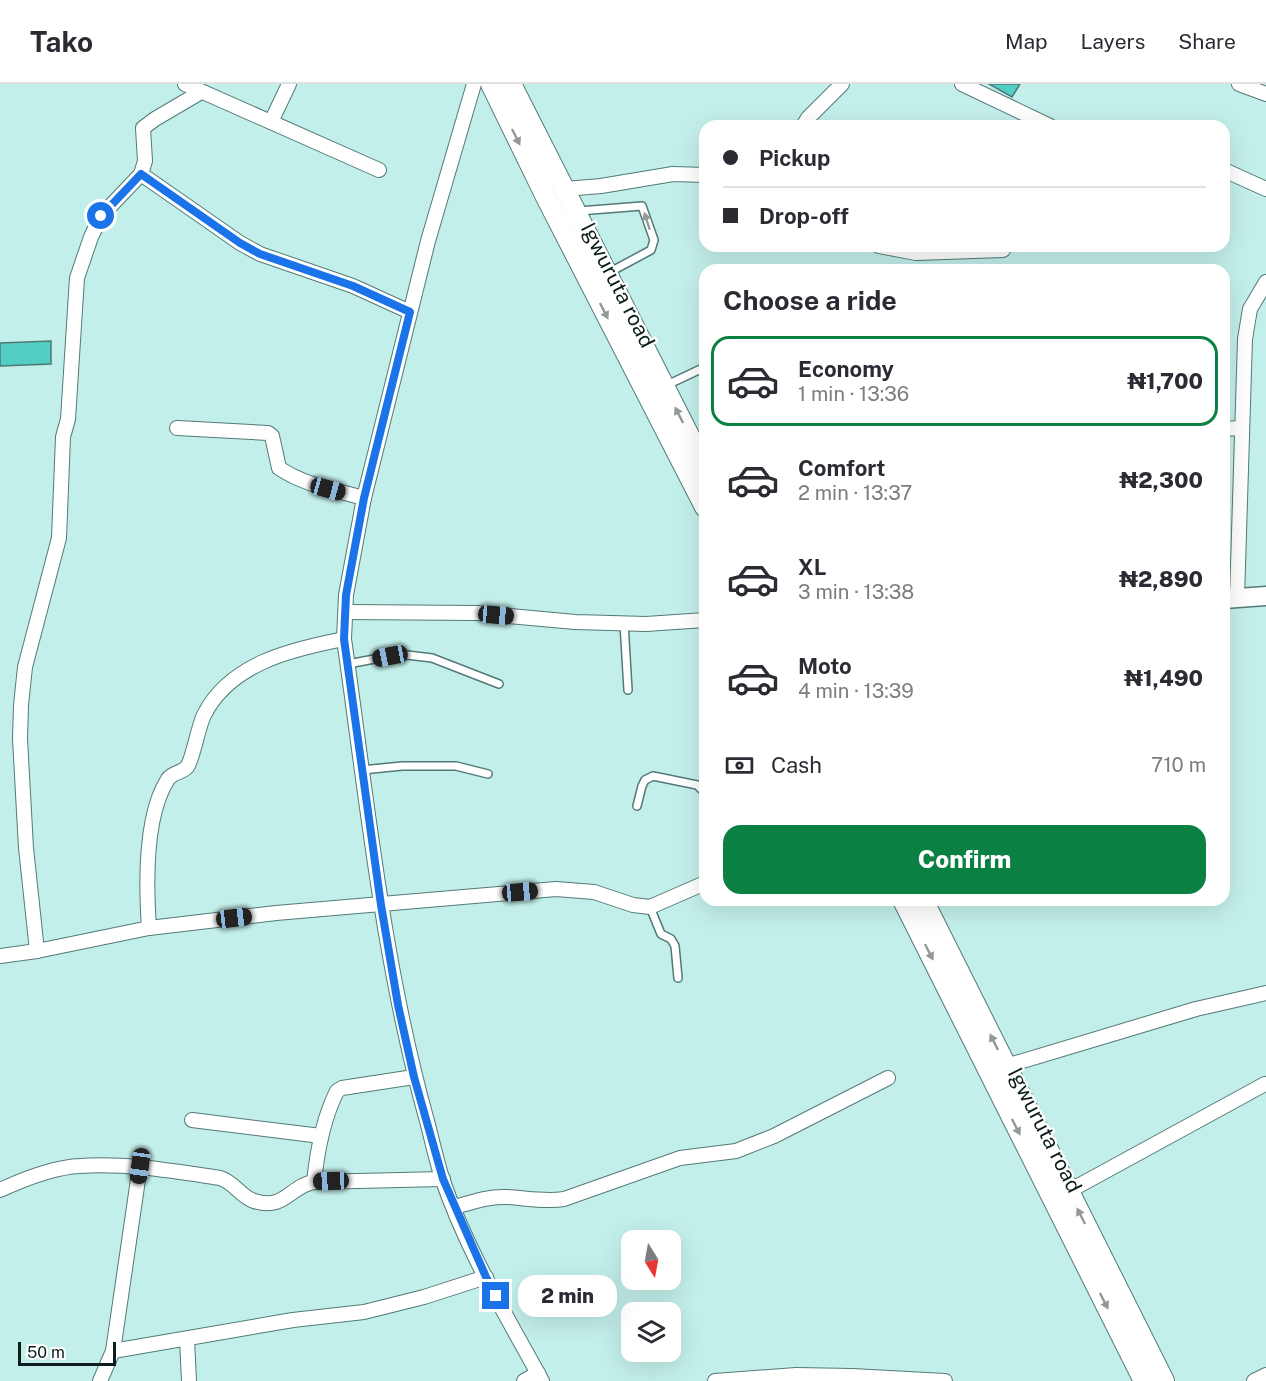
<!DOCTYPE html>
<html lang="en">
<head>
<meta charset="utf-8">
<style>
  body { margin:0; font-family:"Public Sans",sans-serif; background:#f7f7f7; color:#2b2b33; height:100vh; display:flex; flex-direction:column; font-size:22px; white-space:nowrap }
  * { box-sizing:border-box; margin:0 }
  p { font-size:20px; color:#7c7c81 }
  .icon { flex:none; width:33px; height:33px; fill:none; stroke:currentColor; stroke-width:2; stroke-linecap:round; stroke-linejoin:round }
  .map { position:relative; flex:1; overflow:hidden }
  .side { position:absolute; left:699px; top:180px; width:531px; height:642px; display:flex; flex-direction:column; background:#fff; border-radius:18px; box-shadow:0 6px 24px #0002 }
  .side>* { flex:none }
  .top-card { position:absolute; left:699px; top:36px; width:531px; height:132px; border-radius:18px; box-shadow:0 6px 24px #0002; display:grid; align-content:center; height:132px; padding:0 24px; background:#fff }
  .needle { width:39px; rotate:169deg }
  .fabs { position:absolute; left:621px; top:1146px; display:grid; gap:12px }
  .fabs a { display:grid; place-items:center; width:60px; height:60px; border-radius:12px; background:#fff; box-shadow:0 6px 24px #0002; font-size:30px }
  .scale { position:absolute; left:18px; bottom:15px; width:98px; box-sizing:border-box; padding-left:6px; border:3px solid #0c1d1b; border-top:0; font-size:16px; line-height:21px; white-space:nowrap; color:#0c1d1b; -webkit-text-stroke:4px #fff; paint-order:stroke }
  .end { position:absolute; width:27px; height:27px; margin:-14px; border:8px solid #1a73e8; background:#fff; box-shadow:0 0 0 3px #fff }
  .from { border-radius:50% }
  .bubble { position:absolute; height:42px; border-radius:18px; background:#fff; box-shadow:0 6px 24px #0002; font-size:20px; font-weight:800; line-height:42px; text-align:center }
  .car { position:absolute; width:18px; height:36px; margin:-18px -9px; border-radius:8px; box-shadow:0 0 4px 2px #0007; background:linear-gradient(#222 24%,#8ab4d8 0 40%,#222 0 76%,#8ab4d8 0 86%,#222 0) }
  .top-card b { display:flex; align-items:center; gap:21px; height:57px; font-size:22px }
  .top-card b+b { border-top:2px solid #e1e1e2 }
  .top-card i { width:15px; height:15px; background:#2b2b33 }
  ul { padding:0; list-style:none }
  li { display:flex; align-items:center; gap:18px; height:90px; margin:0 12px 9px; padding:0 12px; border:3px solid transparent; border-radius:18px }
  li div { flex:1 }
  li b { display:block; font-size:22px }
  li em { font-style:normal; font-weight:800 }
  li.active { border-color:#0b8043 }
  li>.icon { width:54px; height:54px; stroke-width:1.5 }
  h2 { padding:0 24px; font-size:27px; line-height:72px }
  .pay { display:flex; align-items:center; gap:15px; height:66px; padding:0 24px; font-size:22px }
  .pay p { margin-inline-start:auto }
  .cta { display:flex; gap:12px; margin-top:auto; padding:12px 24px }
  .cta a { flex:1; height:69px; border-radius:18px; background:#0b8043; color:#fff; font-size:24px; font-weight:800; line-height:69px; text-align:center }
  header { display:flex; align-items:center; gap:36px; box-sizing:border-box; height:84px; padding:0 30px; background:#fff; border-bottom:2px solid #e1e1e2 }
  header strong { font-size:28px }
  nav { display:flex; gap:33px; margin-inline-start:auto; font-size:21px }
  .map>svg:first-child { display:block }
</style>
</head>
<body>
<header>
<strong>Tako</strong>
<nav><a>Map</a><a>Layers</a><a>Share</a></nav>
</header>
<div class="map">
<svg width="1266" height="1297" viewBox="0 0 1266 1297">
  <rect width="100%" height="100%" fill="#c3efea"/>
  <g fill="#53cec5" stroke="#4f7874" stroke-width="1.5">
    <path d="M989 0H1020L1012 13Z"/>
    <path d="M51 257V280L0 282V259Z"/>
  </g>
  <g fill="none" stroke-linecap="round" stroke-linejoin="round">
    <defs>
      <g id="service">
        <path d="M579 127 642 122 654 156 651 166 610 188"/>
        <path d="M667 301 705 283"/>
        <path d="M624 539 628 606"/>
        <path d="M348 580 390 572 407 571 432 574 499 600"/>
        <path d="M362 686 402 682H456L488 690"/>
        <path d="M637 722 642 702 645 696 653 692 697 701 705 709"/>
        <path d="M650 823 661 850 671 855 675 862 678 894"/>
      </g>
      <g id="minor">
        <path d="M185 0 379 86"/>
        <path d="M474 0 428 157 364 414 346 511 344 555C367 716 383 880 427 1037 432 1056 436 1075 442 1094 466 1165 506 1231 542 1297"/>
        <path d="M962 0 1050 42"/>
        <path d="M1239 0 1266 10"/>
        <path d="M271 38 289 0"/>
        <path d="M803 42 808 34 842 0"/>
        <path d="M1224 86 1266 105"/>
        <path d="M141 90 240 159 260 170 353 202 410 228"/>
        <path d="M565 105 601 102 673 90 705 91"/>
        <path d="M879 162 916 169 1003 166"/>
        <path d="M177 344 268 349 272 352 279 384C304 401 335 406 364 414"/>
        <path d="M1224 345 1241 344"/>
        <path d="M1237 514 1245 255 1250 225 1266 198"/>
        <path d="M346 528 477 529 575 538 646 540 705 536"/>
        <path d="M149 844C146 801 144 732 168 695 173 688 182 689 187 683 193 675 198 643 204 631 230 579 293 565 344 555"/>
        <path d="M37 867 26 764 20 655 21 621 25 583 59 454 63 353 68 335 77 194 91 153 101 132 141 90 145 77 143 44 155 35 201 8"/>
        <path d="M0 872 37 867 149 844 276 829 556 805 594 808 633 821 650 823 705 799"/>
        <path d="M1006 982 1196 925 1266 909"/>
        <path d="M192 1036 321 1052"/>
        <path d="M314 1098C317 1068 324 1033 337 1007L342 1004 414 993"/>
        <path d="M0 1106C24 1095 54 1083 80 1082 127 1079 173 1087 220 1094 234 1098 241 1113 254 1117 285 1127 291 1101 314 1098L443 1095"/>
        <path d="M1069 1107 1265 1000"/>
        <path d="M455 1123C472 1118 489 1112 507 1113 526 1114 545 1118 564 1115L680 1074 736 1067 774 1052 888 994"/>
        <path d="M187 1255 189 1297"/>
        <path d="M113 1267 293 1236 364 1228 424 1213 486 1193"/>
        <path d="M100 1297 113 1267 140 1082"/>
        <path d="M524 1297 538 1289"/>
        <path d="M715 1297 796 1291 852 1292 945 1297"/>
        <path d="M1254 1297 1266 1291"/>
      </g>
      <path id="tertiary" d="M1224 515 1266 512"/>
      <g id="secondary">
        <path d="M491 0 546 113 705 423"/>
        <path d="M511 0 705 383"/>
        <path d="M903 816 1144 1297"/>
        <path d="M923 816 1164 1297"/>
      </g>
    </defs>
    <use href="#service" stroke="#527a77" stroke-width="10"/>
    <use href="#minor" stroke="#527a77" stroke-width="16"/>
    <use href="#tertiary" stroke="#527a77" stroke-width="21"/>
    <use href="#secondary" stroke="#527a77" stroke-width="22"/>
    <use href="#service" stroke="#fff" stroke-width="7"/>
    <use href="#minor" stroke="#fff" stroke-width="14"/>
    <use href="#tertiary" stroke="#fff" stroke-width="18"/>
    <use href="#secondary" stroke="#fff" stroke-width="20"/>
  </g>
  <defs><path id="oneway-solid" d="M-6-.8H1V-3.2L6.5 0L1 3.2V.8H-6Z" transform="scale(1.5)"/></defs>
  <g fill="#929998">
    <use href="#oneway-solid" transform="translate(516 53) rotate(64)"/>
    <use href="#oneway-solid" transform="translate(647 137) rotate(-108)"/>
    <use href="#oneway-solid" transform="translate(604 227) rotate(63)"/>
    <use href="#oneway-solid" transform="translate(679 331) rotate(-117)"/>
    <use href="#oneway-solid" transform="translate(929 868) rotate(63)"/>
    <use href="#oneway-solid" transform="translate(994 958) rotate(-117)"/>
    <use href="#oneway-solid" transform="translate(1016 1043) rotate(63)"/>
    <use href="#oneway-solid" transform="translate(1081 1132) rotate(-117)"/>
    <use href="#oneway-solid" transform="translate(1104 1217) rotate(63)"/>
  </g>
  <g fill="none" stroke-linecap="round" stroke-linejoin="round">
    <path stroke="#1a73e8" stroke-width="8" d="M101 132 141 90 240 159 260 170 353 202 410 228 364 414 346 511 344 555 381 821 398 921 414 993 443 1095 486 1193 496 1212"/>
  </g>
  <g text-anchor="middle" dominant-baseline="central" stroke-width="4.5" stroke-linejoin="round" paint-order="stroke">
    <g font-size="21" fill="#0c1d1b" stroke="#fff">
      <text transform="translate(618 201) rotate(63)">Igwuruta road</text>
      <text transform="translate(1045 1046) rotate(63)">Igwuruta road</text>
    </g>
  </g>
</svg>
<div class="fabs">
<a><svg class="needle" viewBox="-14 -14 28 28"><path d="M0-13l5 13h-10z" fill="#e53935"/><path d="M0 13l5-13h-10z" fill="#7c7c81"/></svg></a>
<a><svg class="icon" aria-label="layers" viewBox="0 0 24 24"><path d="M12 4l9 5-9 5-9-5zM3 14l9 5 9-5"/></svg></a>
</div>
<div class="scale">50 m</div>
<i class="end from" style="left:101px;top:132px"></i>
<i class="end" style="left:496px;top:1212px"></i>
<div class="bubble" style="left:518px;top:1191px;width:99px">2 min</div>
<i class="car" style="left:328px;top:405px;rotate:105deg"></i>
<i class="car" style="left:496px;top:531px;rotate:95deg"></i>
<i class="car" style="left:390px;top:572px;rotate:259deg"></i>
<i class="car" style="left:520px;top:808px;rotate:85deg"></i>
<i class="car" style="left:234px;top:834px;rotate:83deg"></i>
<i class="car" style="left:140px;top:1082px;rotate:188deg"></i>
<i class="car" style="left:331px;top:1097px;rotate:268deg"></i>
<div class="top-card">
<b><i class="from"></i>Pickup</b>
<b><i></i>Drop-off</b>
</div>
<section class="side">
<h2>Choose a ride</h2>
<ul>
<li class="active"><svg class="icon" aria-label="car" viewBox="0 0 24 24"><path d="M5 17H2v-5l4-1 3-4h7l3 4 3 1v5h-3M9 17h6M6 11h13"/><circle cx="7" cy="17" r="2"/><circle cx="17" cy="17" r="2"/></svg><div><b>Economy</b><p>1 min · 13:36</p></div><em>₦1,700</em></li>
<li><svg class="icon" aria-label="car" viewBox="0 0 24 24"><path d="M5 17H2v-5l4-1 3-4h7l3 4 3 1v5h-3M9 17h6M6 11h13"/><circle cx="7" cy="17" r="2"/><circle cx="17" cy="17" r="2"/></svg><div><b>Comfort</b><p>2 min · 13:37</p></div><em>₦2,300</em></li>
<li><svg class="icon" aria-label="car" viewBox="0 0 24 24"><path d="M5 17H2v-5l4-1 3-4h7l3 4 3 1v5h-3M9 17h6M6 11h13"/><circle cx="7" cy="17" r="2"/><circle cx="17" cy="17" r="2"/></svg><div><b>XL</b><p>3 min · 13:38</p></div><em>₦2,890</em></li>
<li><svg class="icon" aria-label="car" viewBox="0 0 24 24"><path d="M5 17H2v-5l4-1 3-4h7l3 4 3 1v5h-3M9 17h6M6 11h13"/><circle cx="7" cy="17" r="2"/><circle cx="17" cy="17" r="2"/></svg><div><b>Moto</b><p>4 min · 13:39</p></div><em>₦1,490</em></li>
</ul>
<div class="pay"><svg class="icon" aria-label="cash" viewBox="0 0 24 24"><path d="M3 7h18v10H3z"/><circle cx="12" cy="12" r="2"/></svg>Cash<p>710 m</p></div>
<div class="cta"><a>Confirm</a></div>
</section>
</div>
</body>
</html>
